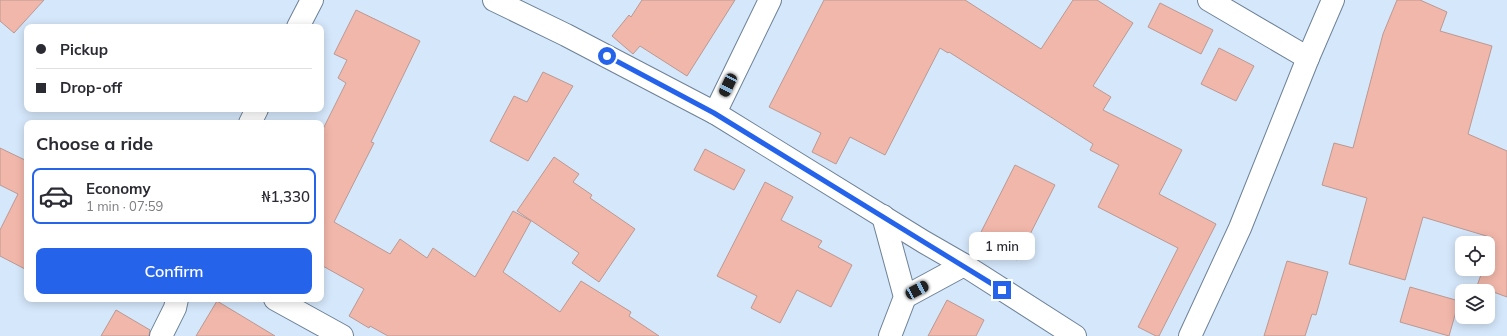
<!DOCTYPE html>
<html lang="en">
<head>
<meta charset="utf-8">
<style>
  body { margin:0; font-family:Mulish,sans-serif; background:#f2f2f3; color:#2b2b33; height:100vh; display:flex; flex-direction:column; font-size:15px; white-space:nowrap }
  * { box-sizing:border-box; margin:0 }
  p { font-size:13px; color:#7c7c81 }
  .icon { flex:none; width:22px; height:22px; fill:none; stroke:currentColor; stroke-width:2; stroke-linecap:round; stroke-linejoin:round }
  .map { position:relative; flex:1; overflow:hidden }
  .drawer { position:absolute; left:24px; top:120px; width:300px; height:182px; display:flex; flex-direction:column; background:#fff; border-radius:8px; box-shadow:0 2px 10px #0003 }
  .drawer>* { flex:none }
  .banner { position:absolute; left:24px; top:24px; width:300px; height:88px; border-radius:8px; box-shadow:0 2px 10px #0003; display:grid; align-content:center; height:88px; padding:0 12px; background:#fff }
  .fabs { position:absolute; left:1455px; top:236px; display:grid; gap:8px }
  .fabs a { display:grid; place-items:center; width:40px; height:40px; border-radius:8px; background:#fff; box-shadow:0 2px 10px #0003; font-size:20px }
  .end { position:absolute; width:18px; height:18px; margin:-9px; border:5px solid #2563eb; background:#fff; box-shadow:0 0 0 2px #fff }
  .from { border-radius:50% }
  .bubble { position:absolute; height:28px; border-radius:8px; background:#fff; box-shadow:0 2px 10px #0003; font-size:13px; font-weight:600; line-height:28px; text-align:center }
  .car { position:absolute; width:12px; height:24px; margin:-12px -6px; border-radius:5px; box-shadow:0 0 3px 1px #0007; background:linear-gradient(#222 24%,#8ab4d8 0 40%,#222 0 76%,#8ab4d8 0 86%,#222 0) }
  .banner b { display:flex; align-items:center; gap:14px; height:38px; font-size:15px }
  .banner b+b { border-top:1px solid #e1e1e2 }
  .banner i { width:10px; height:10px; background:#2b2b33 }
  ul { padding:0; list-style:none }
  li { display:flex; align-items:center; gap:12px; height:56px; margin:0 8px 6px; padding:0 4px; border:2px solid transparent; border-radius:8px }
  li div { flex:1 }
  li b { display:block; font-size:15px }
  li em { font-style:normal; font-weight:600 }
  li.selected { border-color:#2563eb }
  li>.icon { width:36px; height:36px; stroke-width:1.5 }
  h2 { padding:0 12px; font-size:18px; line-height:48px }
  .button { display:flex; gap:8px; margin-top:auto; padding:8px 12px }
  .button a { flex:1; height:46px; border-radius:8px; background:#2563eb; color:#fff; font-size:16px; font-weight:600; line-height:46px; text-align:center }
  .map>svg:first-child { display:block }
</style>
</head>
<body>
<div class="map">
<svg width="1507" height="336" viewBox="0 0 1507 336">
  <rect width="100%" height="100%" fill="#d5e7fb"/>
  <g fill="#f2b7ab" stroke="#ba9992">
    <path d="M0 0H44L14 33 0 21Z"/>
    <path d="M642 0H735L687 76 640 46 633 54 612 36 629 15 631 17Z"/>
    <path d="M824 0H965L1041 49 1073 0H1097L1133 23 1093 86 1111 97 1103 110 1182 150 1159 194 1216 224 1159 336H1156L1138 327 1178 248 1098 207 1119 165 1090 150 1093 144 949 52 948 53 940 48 885 155 850 137 836 164 812 152 821 133 769 107Z"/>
    <path d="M1397 0H1420L1447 12 1440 31 1492 46 1468 134 1507 151V297L1477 286 1483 269H1488V253L1493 238 1423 217 1405 280 1349 264 1367 198 1322 185 1334 143 1353 148 1383 34Z"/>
    <path d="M1160 3 1213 30 1201 54 1148 27Z"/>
    <path d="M356 10 420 41 371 142 374 143 334 222 390 254 400 239 427 258 433 248 475 277 513 211 531 221 503 272 560 312 581 281 631 312 629 316 659 336H388L370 326 369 328 349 316 364 289 321 265V133L346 83 338 78 347 60 334 54Z"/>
    <path d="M1219 48 1254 66 1236 101 1201 84Z"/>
    <path d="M543 72 573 86 528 161 490 141 514 96 527 102Z"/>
    <path d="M0 148 27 161V270L0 256V230L18 194 0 185Z"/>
    <path d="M705 149 745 170 734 190 694 170Z"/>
    <path d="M554 157 579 174 573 182 592 195 590 198 635 229 599 282 572 263 579 253 517 211Z"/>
    <path d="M1015 165 1055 185 1017 260 977 240Z"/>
    <path d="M765 182 793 197 781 220 822 241 818 247 852 265 831 307 797 290 780 323 751 308 757 296 717 276Z"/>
    <path d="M1287 261 1328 272 1316 315 1312 314 1305 336H1264Z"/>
    <path d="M1410 287 1459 301 1449 336 1400 322Z"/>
    <path d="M947 300 984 320 976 336H928Z"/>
    <path d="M217 301 275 336H196Z"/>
    <path d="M116 310 150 330 149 336H101Z"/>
  </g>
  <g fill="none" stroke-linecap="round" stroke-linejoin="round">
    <defs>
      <g id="minor">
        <path d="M494 0 566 35 715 113 924 242 964 265 1075 336"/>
        <path d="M1209 0 1308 58"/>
        <path d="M298 27 312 0"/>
        <path d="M715 113 770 0"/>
        <path d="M250 123 257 109"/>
        <path d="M883 216 905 297 890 336"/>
        <path d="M905 297 964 265"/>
        <path d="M275 299 342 336"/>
        <path d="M161 336 175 308 177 299"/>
        <path d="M1190 336 1240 228 1308 58 1333 0"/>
      </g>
    </defs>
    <use href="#minor" stroke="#6d8197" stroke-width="24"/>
    <use href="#minor" stroke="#fff" stroke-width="22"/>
  </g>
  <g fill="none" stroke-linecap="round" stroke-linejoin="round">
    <path stroke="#2563eb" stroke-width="5" d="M607 56 714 113 1002 290"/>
  </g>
</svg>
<div class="fabs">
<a><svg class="icon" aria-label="locate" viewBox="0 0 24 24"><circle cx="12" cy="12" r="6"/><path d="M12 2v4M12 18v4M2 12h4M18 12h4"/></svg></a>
<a><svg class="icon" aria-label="layers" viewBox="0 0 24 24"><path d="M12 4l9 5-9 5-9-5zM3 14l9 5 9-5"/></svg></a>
</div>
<i class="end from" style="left:607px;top:56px"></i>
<i class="end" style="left:1002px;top:290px"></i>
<div class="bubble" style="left:969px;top:232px;width:66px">1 min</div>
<i class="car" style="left:728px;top:85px;rotate:206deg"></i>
<i class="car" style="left:917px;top:290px;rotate:62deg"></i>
<div class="banner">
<b><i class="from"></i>Pickup</b>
<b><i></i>Drop-off</b>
</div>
<section class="drawer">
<h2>Choose a ride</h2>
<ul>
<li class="selected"><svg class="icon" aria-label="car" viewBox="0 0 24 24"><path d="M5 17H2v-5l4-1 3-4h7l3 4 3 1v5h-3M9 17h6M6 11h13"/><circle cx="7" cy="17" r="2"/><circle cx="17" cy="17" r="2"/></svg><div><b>Economy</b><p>1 min · 07:59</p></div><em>₦1,330</em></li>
</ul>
<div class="button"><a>Confirm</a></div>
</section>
</div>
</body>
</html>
